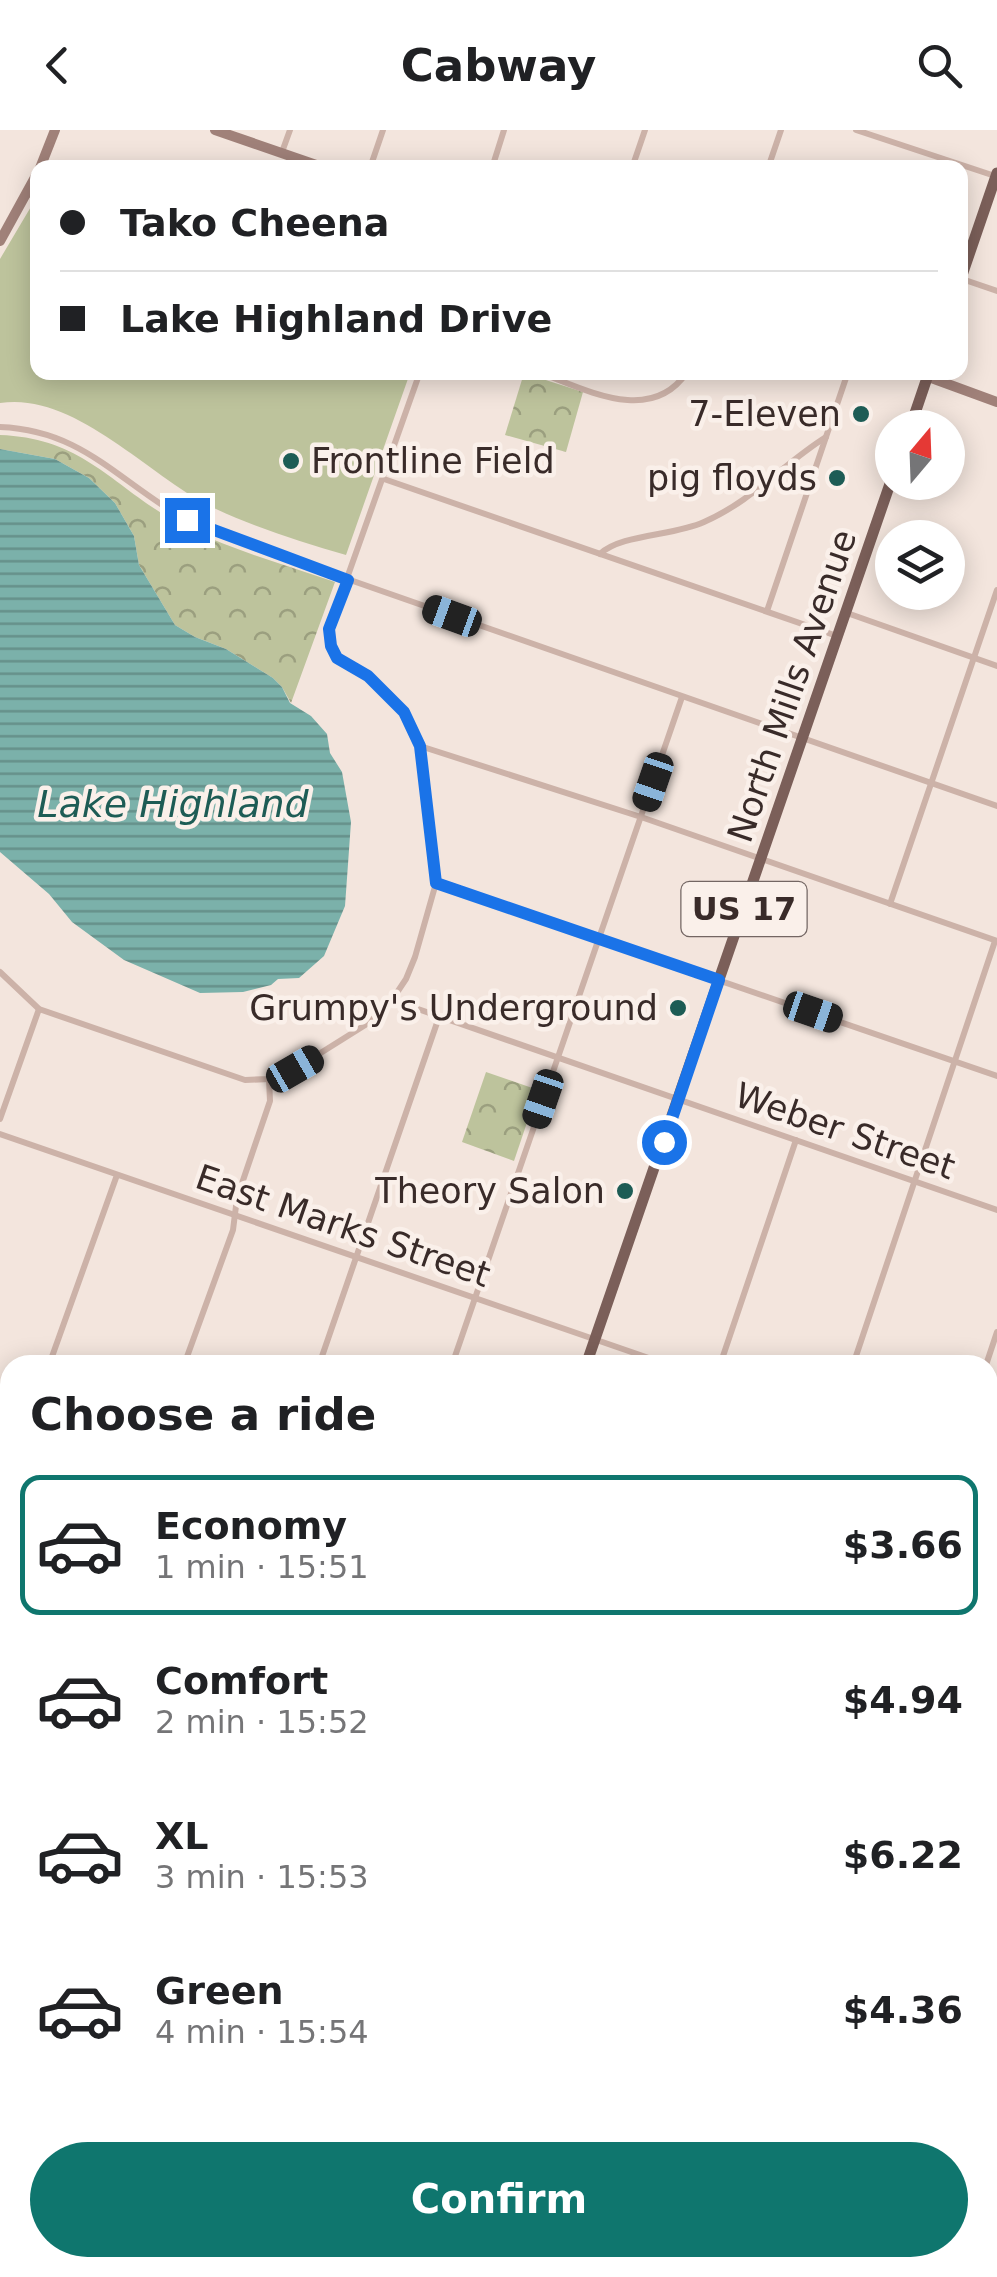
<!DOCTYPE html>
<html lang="en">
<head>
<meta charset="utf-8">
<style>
  body { margin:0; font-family:"DejaVu Sans",sans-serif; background:#f2f2f2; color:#202124; height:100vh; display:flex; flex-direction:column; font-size:38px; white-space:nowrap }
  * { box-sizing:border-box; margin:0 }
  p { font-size:32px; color:#757577 }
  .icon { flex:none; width:55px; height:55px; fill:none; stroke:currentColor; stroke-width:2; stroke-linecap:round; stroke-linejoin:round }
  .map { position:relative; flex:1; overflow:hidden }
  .details { position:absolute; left:0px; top:1225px; width:998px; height:922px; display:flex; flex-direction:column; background:#fff; border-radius:30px 30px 0 0; box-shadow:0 5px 25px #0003 }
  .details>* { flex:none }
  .guide { position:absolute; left:30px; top:30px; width:938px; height:220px; border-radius:20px; box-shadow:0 5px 25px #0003; display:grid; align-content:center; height:220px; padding:0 30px; background:#fff }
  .needle { width:65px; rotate:19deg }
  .controls { position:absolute; left:875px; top:280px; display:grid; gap:20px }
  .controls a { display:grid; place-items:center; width:90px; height:90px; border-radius:50%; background:#fff; box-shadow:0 5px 25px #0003; font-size:50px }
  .end { position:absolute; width:45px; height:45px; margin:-22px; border:12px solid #1a73e8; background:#fff; box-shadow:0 0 0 5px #fff }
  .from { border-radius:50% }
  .car { position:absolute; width:30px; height:60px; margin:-30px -15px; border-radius:12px; box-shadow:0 0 8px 2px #0007; background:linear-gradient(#222 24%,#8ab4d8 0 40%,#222 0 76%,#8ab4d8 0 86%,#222 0) }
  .guide b { display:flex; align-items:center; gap:35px; height:95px; font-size:38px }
  .guide b+b { border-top:2px solid #e0e0e0 }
  .guide i { width:25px; height:25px; background:#202124 }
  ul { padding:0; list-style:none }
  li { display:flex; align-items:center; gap:30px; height:140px; margin:0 20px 15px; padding:0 10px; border:5px solid transparent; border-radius:20px }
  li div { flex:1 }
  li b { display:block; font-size:38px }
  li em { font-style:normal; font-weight:700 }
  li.on { border-color:#0f766e }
  li>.icon { width:90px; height:90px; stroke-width:1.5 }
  h2 { padding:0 30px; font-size:45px; line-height:120px }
  .action { display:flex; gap:20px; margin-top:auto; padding:20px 30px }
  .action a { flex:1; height:115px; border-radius:60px; background:#0f766e; color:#fff; font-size:40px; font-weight:700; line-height:115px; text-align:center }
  header { display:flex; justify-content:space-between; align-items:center; height:130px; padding:0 30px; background:#fff; font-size:45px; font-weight:700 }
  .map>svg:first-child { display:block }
</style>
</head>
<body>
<header><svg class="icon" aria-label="back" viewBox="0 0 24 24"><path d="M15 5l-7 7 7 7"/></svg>Cabway<svg class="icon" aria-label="search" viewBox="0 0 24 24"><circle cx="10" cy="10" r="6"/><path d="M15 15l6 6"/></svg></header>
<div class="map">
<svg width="997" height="2147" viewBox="0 0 997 2147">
  <defs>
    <pattern id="park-crowns" width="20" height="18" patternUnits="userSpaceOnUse" patternTransform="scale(2.5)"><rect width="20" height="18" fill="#bdc39c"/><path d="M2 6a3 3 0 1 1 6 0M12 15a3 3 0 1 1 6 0" fill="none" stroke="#9b9f7f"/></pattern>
    <pattern id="water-rules" width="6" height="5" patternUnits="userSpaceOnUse" patternTransform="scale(2.5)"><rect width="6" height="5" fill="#7bb1aa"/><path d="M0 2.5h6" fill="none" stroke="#66908a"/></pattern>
  </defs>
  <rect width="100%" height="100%" fill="#f3e5dd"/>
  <g fill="url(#park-crowns)">
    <path d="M524 243 583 262 566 322 505 305Z"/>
    <path d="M0 305C89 308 117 364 190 399 235 421 286 435 335 452L291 573 282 557 273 548 226 519 195 507 175 495 139 435 134 406 115 373 89 348 55 329 0 319Z"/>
    <path d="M486 942 538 960 514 1031 462 1012Z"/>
    <path d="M995 1436 997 1437V1565L988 1562V1455Z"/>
  </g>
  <path fill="#bdc39c" d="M32 75 38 77V242L410 243 346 425C302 412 257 398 216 379 151 349 76 261 0 273V129Z"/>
  <path fill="url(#water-rules)" d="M0 319 55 329 89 348 115 373 134 406 139 435 175 495 195 507 226 519 273 548 282 557 290 573 311 586 327 604 330 623 342 642 351 692 345 776 324 826 299 848 278 849 271 855 243 862 200 863 124 830 72 792 49 764 0 722Z"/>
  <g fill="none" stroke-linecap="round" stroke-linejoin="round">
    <g stroke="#ccb2a8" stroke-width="6">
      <path d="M856 0 995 46"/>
      <path d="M282 22 290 0"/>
      <path d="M370 38 383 0"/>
      <path d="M492 38 504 0"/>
      <path d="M632 38 645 0"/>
      <path d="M768 38 781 0"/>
      <path d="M27 64 38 68"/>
      <path d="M962 149 997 161"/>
      <path d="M538 242C585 259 651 296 687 242"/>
      <path d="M0 297C77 300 112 344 173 382 191 393 210 400 230 408L997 676"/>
      <path d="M384 349 837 506"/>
      <path d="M600 424C621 404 674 406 704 392 752 371 783 334 826 307"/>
      <path d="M767 481 848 242"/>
      <path d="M847 483 997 536"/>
      <path d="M420 616 641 687 997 811"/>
      <path d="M436 753 997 946"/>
      <path d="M890 774 997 460"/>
      <path d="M0 842 39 879 245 950 269 949 295 939 370 892 392 870 406 849 415 827 436 753 420 616 405 582 389 563 368 546 337 528 331 516 329 499 420 242"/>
      <path d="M392 870 997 1080"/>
      <path d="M0 989 39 879"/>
      <path d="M0 1004 669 1235"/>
      <path d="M49 1235 117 1045"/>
      <path d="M184 1235 233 1100 237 1068 270 971 269 949"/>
      <path d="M319 1235 439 887"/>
      <path d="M452 1235 682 567"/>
      <path d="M720 1235 796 1010"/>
      <path d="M853 1235 995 811"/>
      <path d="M986 1235 997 1202"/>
      <path d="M0 1274 10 1277"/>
      <path d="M988 1345 997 1349"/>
      <path d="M0 1376 10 1348"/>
      <path d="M0 1400 10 1403"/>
      <path d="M988 1428 997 1431"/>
      <path d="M988 1575 997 1579"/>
      <path d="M0 1665 10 1668"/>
      <path d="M988 1748 997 1751"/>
      <path d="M0 1813 10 1817"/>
      <path d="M0 1948 10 1951"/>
      <path d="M988 2009 997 2012"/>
      <path d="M0 2083 10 2086"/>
      <path d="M162 2138 190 2147"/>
      <path d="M553 2138 581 2147"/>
      <path d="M955 2138 984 2147"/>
      <path d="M10 2147 13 2138"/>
      <path d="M510 2147 513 2138"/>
    </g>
    <g stroke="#a08179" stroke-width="10">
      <path d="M215 0 325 38"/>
      <path d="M40 38 55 0"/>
      <path d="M0 111 38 42"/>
      <path d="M915 242 997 272"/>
      <path d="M988 1630 997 1601"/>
      <path d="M279 2147 282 2138"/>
      <path d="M818 2147 821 2138"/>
    </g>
    <g stroke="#7b5f59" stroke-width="11">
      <path d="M960 151 997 43"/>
      <path d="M910 298 929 242"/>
      <path d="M586 1235 892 348"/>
    </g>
    <g stroke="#5a4340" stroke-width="12">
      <path d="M0 1531 10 1534"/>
      <path d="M988 1881 997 1884"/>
    </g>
  </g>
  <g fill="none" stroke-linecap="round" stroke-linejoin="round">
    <path stroke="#1a73e8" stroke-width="12" d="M187 390 348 450 329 499 331 516 337 528 368 546 404 582 420 616 436 753 719 850 664 1012"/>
  </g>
  <g fill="#1d5c55" stroke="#faf0ea" stroke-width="4">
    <circle cx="861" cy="284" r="10"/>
    <circle cx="291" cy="331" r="10"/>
    <circle cx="837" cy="348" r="10"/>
    <circle cx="678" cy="878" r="10"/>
    <circle cx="625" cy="1061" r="10"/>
  </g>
  <g text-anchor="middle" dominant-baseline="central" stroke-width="9" stroke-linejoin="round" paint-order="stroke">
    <rect fill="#faf0ea" stroke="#736663" stroke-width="2.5" x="681.5" y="752" width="125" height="54" rx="8"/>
    <g font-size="32" font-weight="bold" fill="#392b29">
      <text x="744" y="779">US 17</text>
    </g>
    <g font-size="35" fill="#392b29" stroke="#faf0ea" text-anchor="end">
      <text x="841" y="284">7-Eleven</text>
      <text x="311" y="331" text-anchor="start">Frontline Field</text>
      <text x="817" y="348">pig floyds</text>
      <text x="658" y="878">Grumpy's Underground</text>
      <text x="605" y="1061">Theory Salon</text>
    </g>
    <g font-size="35" fill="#392b29" stroke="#faf0ea">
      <text transform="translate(792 556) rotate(-71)">North Mills Avenue</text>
      <text transform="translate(845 1001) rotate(19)">Weber Street</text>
      <text transform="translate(343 1096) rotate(19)">East Marks Street</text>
    </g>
    <g font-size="38" font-style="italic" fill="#1d5c55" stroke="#faf0ea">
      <text x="173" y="674">Lake Highland</text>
    </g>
  </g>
</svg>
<div class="controls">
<a><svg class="needle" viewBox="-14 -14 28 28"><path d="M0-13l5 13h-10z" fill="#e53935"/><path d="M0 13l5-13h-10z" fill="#757577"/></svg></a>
<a><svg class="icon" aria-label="layers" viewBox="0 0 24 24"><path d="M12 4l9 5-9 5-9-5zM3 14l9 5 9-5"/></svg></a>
</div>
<i class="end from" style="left:664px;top:1012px"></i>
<i class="end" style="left:187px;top:390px"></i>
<i class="car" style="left:452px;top:486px;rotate:290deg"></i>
<i class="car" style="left:653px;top:652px;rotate:199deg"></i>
<i class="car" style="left:813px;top:882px;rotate:109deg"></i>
<i class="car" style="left:295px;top:939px;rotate:60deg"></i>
<i class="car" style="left:543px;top:969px;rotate:199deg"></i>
<div class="guide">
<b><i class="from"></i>Tako Cheena</b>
<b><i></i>Lake Highland Drive</b>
</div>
<section class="details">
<h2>Choose a ride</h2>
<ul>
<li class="on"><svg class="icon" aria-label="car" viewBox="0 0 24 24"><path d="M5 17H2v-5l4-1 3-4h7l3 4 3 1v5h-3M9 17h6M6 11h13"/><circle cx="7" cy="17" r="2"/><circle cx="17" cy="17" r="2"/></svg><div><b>Economy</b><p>1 min · 15:51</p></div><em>$3.66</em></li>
<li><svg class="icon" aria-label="car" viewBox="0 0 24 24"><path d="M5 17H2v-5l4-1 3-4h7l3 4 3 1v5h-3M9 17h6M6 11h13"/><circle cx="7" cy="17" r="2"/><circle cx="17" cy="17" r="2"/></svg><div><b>Comfort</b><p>2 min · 15:52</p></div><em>$4.94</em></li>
<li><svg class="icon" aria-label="car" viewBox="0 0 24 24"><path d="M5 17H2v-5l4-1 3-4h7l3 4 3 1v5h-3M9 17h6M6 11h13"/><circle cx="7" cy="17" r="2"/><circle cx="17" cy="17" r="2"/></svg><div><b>XL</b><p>3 min · 15:53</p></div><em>$6.22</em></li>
<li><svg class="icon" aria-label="car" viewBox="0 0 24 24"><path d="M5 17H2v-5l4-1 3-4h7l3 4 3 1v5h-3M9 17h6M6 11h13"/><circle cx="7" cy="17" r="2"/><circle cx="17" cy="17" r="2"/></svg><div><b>Green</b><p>4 min · 15:54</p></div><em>$4.36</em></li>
</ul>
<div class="action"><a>Confirm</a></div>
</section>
</div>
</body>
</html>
